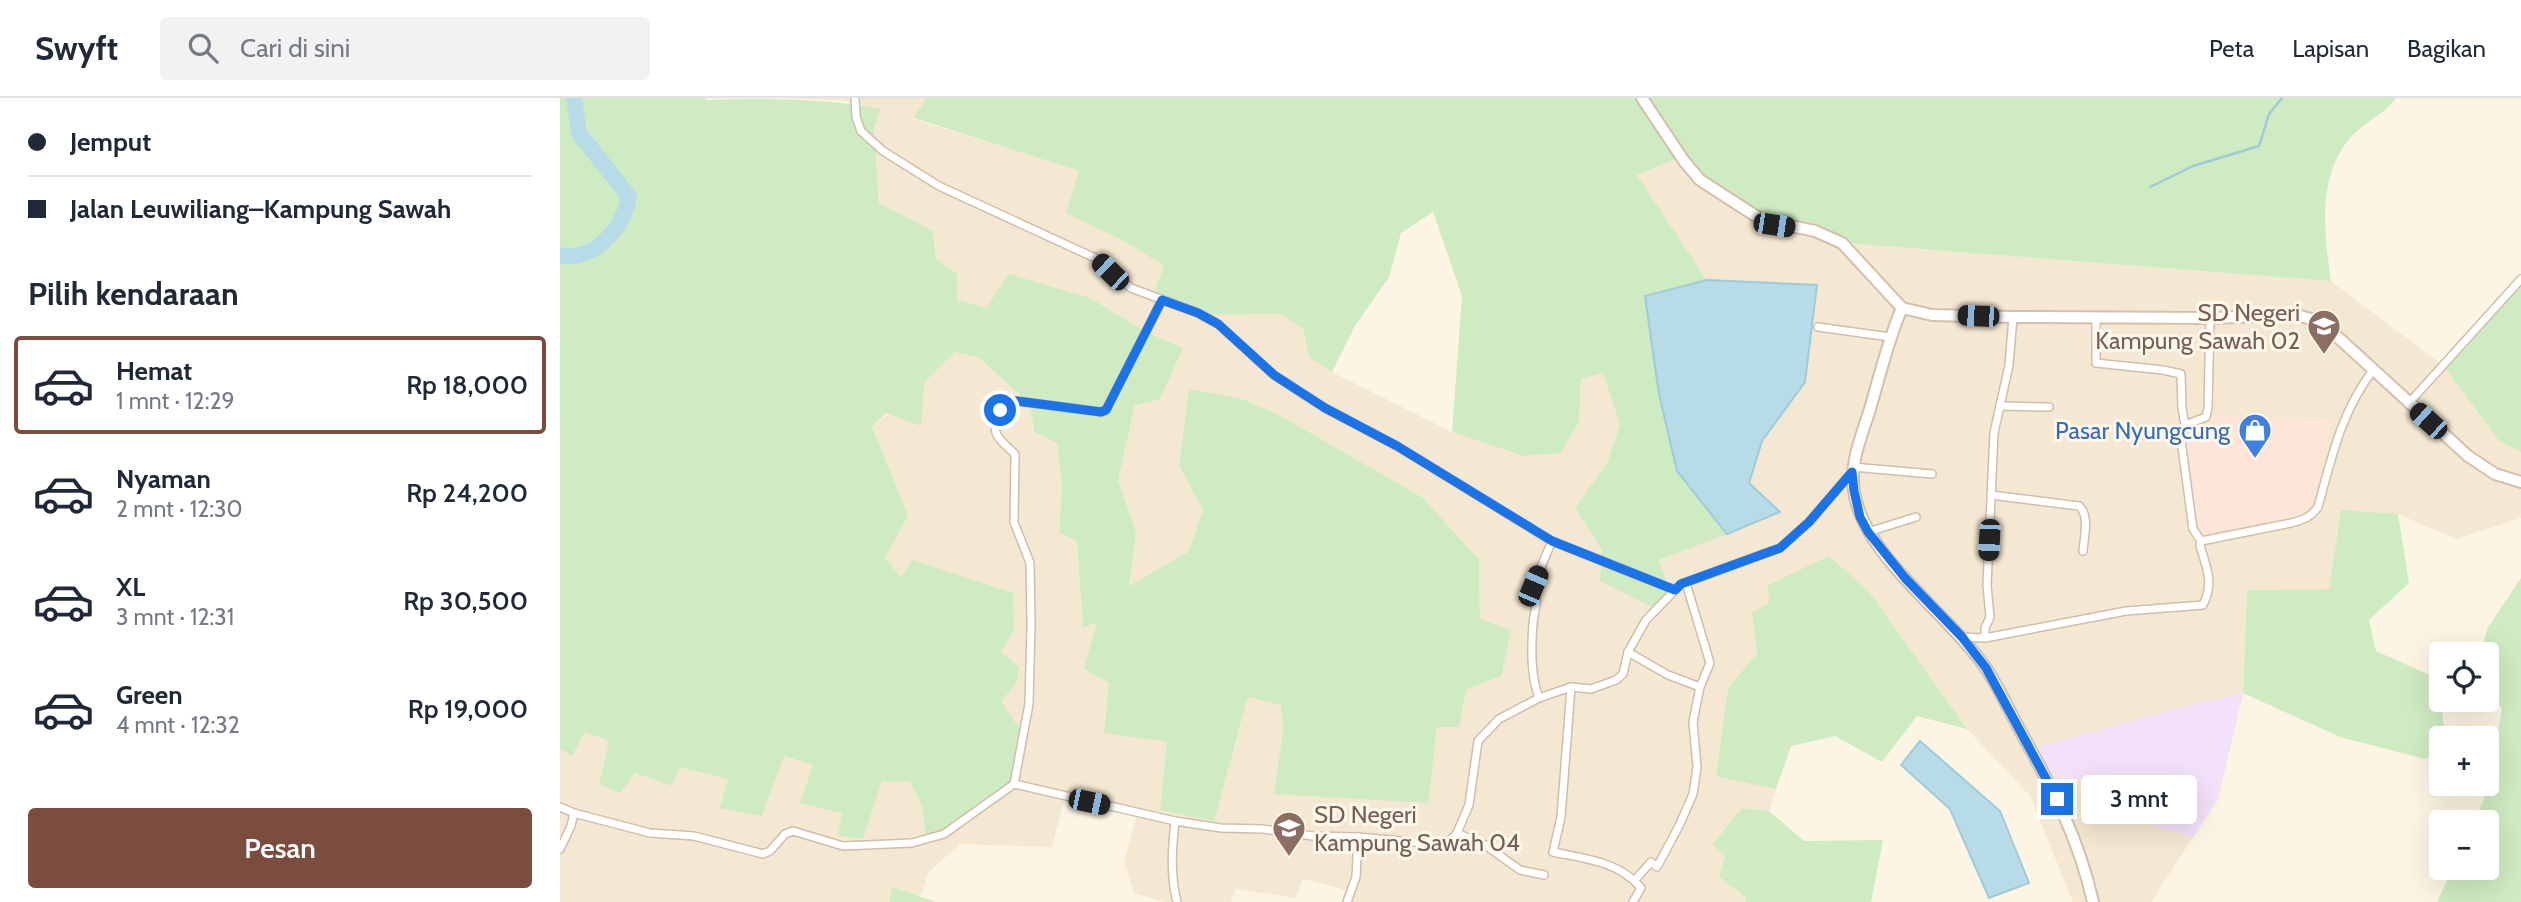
<!DOCTYPE html>
<html lang="id">
<head>
<meta charset="utf-8">
<style>
  body { margin:0; font-family:Cabin,sans-serif; background:#f2f2f3; color:#1f2937; height:100vh; display:flex; flex-direction:column; font-size:26px; white-space:nowrap }
  * { box-sizing:border-box; margin:0 }
  p { font-size:23px; color:#747a83 }
  .icon { flex:none; width:38px; height:38px; fill:none; stroke:currentColor; stroke-width:2; stroke-linecap:round; stroke-linejoin:round }
  .map { position:relative; flex:1; overflow:hidden }
  .drawer { display:flex; flex-direction:column; background:#fff; width:560px }
  .drawer>* { flex:none }
  .top-card { display:grid; align-content:center; height:154px; padding:0 28px; background:#fff }
  .controls { position:absolute; left:1869px; top:544px; display:grid; gap:14px }
  .controls a { display:grid; place-items:center; width:70px; height:70px; border-radius:7px; background:#fff; box-shadow:0 7px 28px #0002; font-size:35px }
  .end { position:absolute; width:32px; height:32px; margin:-16px; border:9px solid #1a73e8; background:#fff; box-shadow:0 0 0 4px #fff }
  .from { border-radius:50% }
  .bubble { position:absolute; height:49px; border-radius:7px; background:#fff; box-shadow:0 7px 28px #0002; font-size:23px; font-weight:600; line-height:49px; text-align:center }
  .car { position:absolute; width:21px; height:42px; margin:-21px -10px; border-radius:9px; box-shadow:0 0 5px 2px #0007; background:linear-gradient(#222 24%,#8ab4d8 0 40%,#222 0 76%,#8ab4d8 0 86%,#222 0) }
  .top-card b { display:flex; align-items:center; gap:24px; height:66px; font-size:26px }
  .top-card b+b { border-top:2px solid #e0e1e3 }
  .top-card i { width:18px; height:18px; background:#1f2937 }
  ul { padding:0; list-style:none }
  li { display:flex; align-items:center; gap:21px; height:98px; margin:0 14px 10px; padding:0 14px; border:4px solid transparent; border-radius:7px }
  li div { flex:1 }
  li b { display:block; font-size:26px }
  li em { font-style:normal; font-weight:600 }
  li.active { border-color:#7a4d3e }
  li>.icon { width:63px; height:63px; stroke-width:1.5 }
  h2 { padding:0 28px; font-size:32px; line-height:84px }
  .primary-button { display:flex; gap:14px; margin-top:auto; padding:14px 28px }
  .primary-button a { flex:1; height:80px; border-radius:7px; background:#7a4d3e; color:#fff; font-size:28px; font-weight:600; line-height:80px; text-align:center }
  header { display:flex; align-items:center; gap:42px; box-sizing:border-box; height:98px; padding:0 35px; background:#fff; border-bottom:2px solid #e0e1e3 }
  header strong { font-size:33px }
  nav { display:flex; gap:38px; margin-inline-start:auto; font-size:24px }
  .search { width:490px; height:63px; background:#f2f2f3; display:flex; align-items:center; gap:18px; box-sizing:border-box; padding:0 24px; border-radius:7px; color:#747a83; font-size:26px }
  main { display:flex; flex:1; min-height:0 }
  .map>svg:first-child { display:block }
</style>
</head>
<body>
<header>
<strong>Swyft</strong>
<div class="search"><svg class="icon" aria-label="search" viewBox="0 0 24 24"><circle cx="10" cy="10" r="6"/><path d="M15 15l6 6"/></svg>Cari di sini</div>
<nav><a>Peta</a><a>Lapisan</a><a>Bagikan</a></nav>
</header>
<main>
<section class="drawer">
<div class="top-card">
<b><i class="from"></i>Jemput</b>
<b><i></i>Jalan Leuwiliang–Kampung Sawah</b>
</div>
<h2>Pilih kendaraan</h2>
<ul>
<li class="active"><svg class="icon" aria-label="car" viewBox="0 0 24 24"><path d="M5 17H2v-5l4-1 3-4h7l3 4 3 1v5h-3M9 17h6M6 11h13"/><circle cx="7" cy="17" r="2"/><circle cx="17" cy="17" r="2"/></svg><div><b>Hemat</b><p>1 mnt · 12:29</p></div><em>Rp 18,000</em></li>
<li><svg class="icon" aria-label="car" viewBox="0 0 24 24"><path d="M5 17H2v-5l4-1 3-4h7l3 4 3 1v5h-3M9 17h6M6 11h13"/><circle cx="7" cy="17" r="2"/><circle cx="17" cy="17" r="2"/></svg><div><b>Nyaman</b><p>2 mnt · 12:30</p></div><em>Rp 24,200</em></li>
<li><svg class="icon" aria-label="car" viewBox="0 0 24 24"><path d="M5 17H2v-5l4-1 3-4h7l3 4 3 1v5h-3M9 17h6M6 11h13"/><circle cx="7" cy="17" r="2"/><circle cx="17" cy="17" r="2"/></svg><div><b>XL</b><p>3 mnt · 12:31</p></div><em>Rp 30,500</em></li>
<li><svg class="icon" aria-label="car" viewBox="0 0 24 24"><path d="M5 17H2v-5l4-1 3-4h7l3 4 3 1v5h-3M9 17h6M6 11h13"/><circle cx="7" cy="17" r="2"/><circle cx="17" cy="17" r="2"/></svg><div><b>Green</b><p>4 mnt · 12:32</p></div><em>Rp 19,000</em></li>
</ul>
<div class="primary-button"><a>Pesan</a></div>
</section>
<div class="map">
<svg width="1961" height="804" viewBox="0 0 1961 804">
  <rect width="100%" height="100%" fill="#fdf5e4"/>
  <path fill="#f5e8d2" d="M225 0H366L354 21 520 73 566 144 604 168 590 204 642 217 721 216 743 231 749 259 772 274 892 334 962 358 1001 355 1019 324 1021 281 1043 275 1060 327 1047 365 1015 410 1042 452 1099 462 1220 414 1189 385 1202 343 1245 284 1256 187 1147 182 1077 77 1115 61 1171 108 1297 146 1771 183 1883 267 1939 343 1961 354V420L1896 441 1838 416 1769 491 1687 492 1683 595 1658 701 1591 804H1513L1470 698 1407 631 1310 495 1209 505 1193 515 1197 555 1168 590 1156 677 1216 691 1209 713 1182 710 1165 757 1159 779 1186 801 1185 804H785L789 793 743 781 735 800 676 791 671 804H603L574 795 564 764 578 712 506 695 492 749 400 746 369 774 360 799 332 789 329 804H0V651L12 658 25 634 49 643 39 685 74 674 112 688 120 669 169 681 202 718 223 658 253 667 282 715 279 738 303 740 322 683H350L341 479 325 460 348 418 312 329 364 285 395 254 418 259 470 306 474 334 497 344 502 389 499 434 517 444 523 530 538 523 549 585 607 644 672 659 688 599 721 606 723 631 715 696 877 628 906 591 920 521 919 462 619 367 643 413 628 454 569 488 576 434 558 382 575 307 426 211 397 202V176L375 161 373 133 319 105 314 29 287 3Z"/>
  <path fill="#fde6d8" d="M1656 317 1771 323 1754 402 1745 416 1638 439 1629 391 1625 332Z"/>
  <path fill="#f2e1f9" d="M1683 595 1658 701 1633 740 1542 710 1546 685 1512 682 1495 689 1478 649 1641 604Z"/>
  <g fill="#cfebc2">
    <path d="M0 0H145L146 2C203 0 265 0 321 11L314 29 319 105 373 133 376 161 397 176V202L426 210 449 176 530 200 586 234 623 250 600 301 575 307 558 382 576 434 569 488 628 454 643 413 619 367 629 291 682 301 719 317 863 400 919 462 920 521 951 532 941 578 906 591 899 629H877L868 705 714 696 723 631 721 607 688 599 654 723 600 712 607 644 544 635 549 585 524 571 537 524 523 530 517 444 499 434 502 389 497 345 474 334 470 306 418 259 395 254 364 285 361 328 326 315 312 329 348 418 325 460 341 479 352 462 453 495 454 532 441 554 459 569 456 586 441 603 464 637 455 682 390 734 366 741 362 707 350 684 322 683 303 741 278 738 282 715 240 705 253 667 224 658 202 718 160 710 168 681 120 669 112 688 75 675 60 695 39 686 49 643 25 634 12 658 0 651Z"/>
    <path d="M366 0H1836C1827 14 1807 23 1795 35 1756 73 1764 134 1771 183L1297 146 1225 129 1171 108 1115 61 1077 77 1147 182 1085 197 1117 373 1167 436 1099 462 1111 494 1094 510 1040 483 1042 452 1015 410 1047 365 1060 327 1043 275 1021 281 1019 324 1001 355 963 358 892 334 902 198 873 114 841 135 829 179 795 228 772 274 749 259 743 231 721 216 642 217 590 204 604 168 566 144 506 115 519 73 354 20Z"/>
    <path d="M1961 181V354L1939 343 1883 267Z"/>
    <path d="M1781 412 1838 416 1849 485 1809 522 1816 553 1881 582 1884 640H1881V650L1865 661 1780 639 1683 595 1687 492 1769 491Z"/>
    <path d="M1269 458 1310 495 1407 631 1357 618 1322 664 1275 638 1231 648 1216 691 1156 678 1168 590 1197 555 1192 515 1209 505 1208 487Z"/>
    <path d="M1961 480V804H1877L1893 770H1927V724H1914L1926 696 1942 611 1927 586V556H1921L1927 531Z"/>
    <path d="M1182 710 1209 713 1244 743 1323 742 1311 804H1185L1186 800 1159 779 1165 757 1152 747Z"/>
    <path d="M332 789 376 804H329Z"/>
  </g>
  <g fill="#b8dce7" stroke="#9ecbd9" stroke-width="2">
    <path d="M1147 182 1257 187 1245 284 1202 343 1189 385 1220 414 1167 436 1117 373 1099 296 1085 198Z"/>
    <path d="M1360 643 1440 713 1469 785 1429 800 1390 711 1341 667Z"/>
  </g>
  <g fill="none" stroke-linecap="round" stroke-linejoin="round">
    <path stroke="#9ecbd9" stroke-width="2.5" d="M1590 89 1633 68 1699 48 1709 16 1722 0"/>
    <path stroke="#b8dce7" stroke-width="16" d="M0 157C34 165 64 129 69 99L19 35 14 0"/>
    <defs>
      <g id="street">
        <path d="M295 0 296 19 301 33 323 53 379 88 535 160 571 190 638 215 658 226 714 277 765 310 837 348 992 443 1115 492"/>
        <path d="M1536 219V265L1603 272 1621 276 1622 310 1625 327"/>
        <path d="M1258 229 1330 239"/>
        <path d="M1848 306 1961 181"/>
        <path d="M1440 308 1489 309"/>
        <path d="M1293 369 1372 376"/>
        <path d="M1431 397 1519 408C1530 417 1524 440 1523 453"/>
        <path d="M1308 434 1356 419"/>
        <path d="M1641 443 1731 425C1743 422 1751 419 1758 409 1772 358 1781 315 1813 272"/>
        <path d="M1402 539 1425 540 1566 513 1643 507C1654 486 1647 470 1640 448L1641 443 1633 431 1621 342 1625 327 1646 319 1648 310 1650 220"/>
        <path d="M1425 540V530L1430 519 1427 487 1434 335 1449 267 1453 219"/>
        <path d="M1068 554 1108 577 1140 589"/>
        <path d="M1011 589 1001 719 993 754C1025 761 1059 763 1081 790L1073 804"/>
        <path d="M979 600C971 579 971 549 973 526 974 512 980 501 973 488L992 443"/>
        <path d="M454 686 469 606 471 526 470 465 454 424 455 356C433 336 429 333 444 304L449 302 541 314 546 312 602 202"/>
        <path d="M0 709 14 715 90 735 134 738 203 756 210 753 225 736 233 733 283 748 352 745 384 736 454 686 615 723 661 730 703 731 753 738 798 739 886 747 897 735 909 707 918 643 939 621 979 600 1011 589 1031 591 1056 582 1063 576 1068 554 1086 522 1121 486 1220 450 1249 424 1292 374"/>
        <path d="M615 723C612 751 610 776 617 804"/>
        <path d="M897 735 925 747 960 772 984 777"/>
        <path d="M0 751 11 728 14 715"/>
        <path d="M1075 782 1091 764 1097 769 1119 728 1133 696 1137 669 1133 624 1140 589 1150 565 1126 485"/>
        <path d="M787 804 796 779 798 739"/>
      </g>
      <g id="secondary">
        <path d="M1082 0 1124 63 1140 82 1202 122 1255 133 1282 145 1342 210"/>
        <path d="M1342 210 1372 217 1453 219 1650 220 1736 217 1755 222 1771 233 1908 358 1935 376 1961 384"/>
        <path d="M1342 210C1328 242 1320 277 1310 311 1302 337 1289 366 1294 393 1303 458 1388 515 1425 569 1439 589 1449 613 1461 634 1493 692 1518 738 1533 804"/>
      </g>
    </defs>
    <use href="#street" stroke="#cfbeaa" stroke-width="10"/>
    <use href="#secondary" stroke="#d4c0aa" stroke-width="14"/>
    <use href="#street" stroke="#fff" stroke-width="7"/>
    <use href="#secondary" stroke="#fff" stroke-width="10"/>
  </g>
  <g fill="none" stroke-linecap="round" stroke-linejoin="round">
    <path stroke="#1a73e8" stroke-width="9" d="M440 312 444 304 449 302 541 314 546 312 602 202 638 215 658 226 714 277 765 310 837 348 992 443 1115 492 1121 486 1220 450 1249 424 1292 374 1294 393 1300 419 1308 434 1345 480 1402 539 1426 570 1497 701"/>
  </g>
  <defs>
    <symbol id="school-pin" viewBox="-11 -11 22 30"><path d="M0 17L-7.5 6A9.5 9.5 0 1 1 7.5 6Z" fill="#8d6e63" stroke="#fff9eb"/><path d="M0-5L7-2L0 1L-7-2ZM-4 1L0 2.5L4 1V4Q0 6-4 4Z" fill="#fff"/></symbol>
    <symbol id="shop-pin" viewBox="-11 -11 22 30"><path d="M0 17L-7.5 6A9.5 9.5 0 1 1 7.5 6Z" fill="#3f7fe0" stroke="#fff9eb"/><path d="M-5-2.5h2.3a2.7 3.5 0 0 1 5.4 0H5L5.5 6h-11ZM-1.5-2.5h3a1.5 2.3 0 0 0-3 0Z" fill="#fff"/></symbol>
  </defs>
  <g fill-rule="evenodd">
    <use href="#school-pin" x="1745" y="209" width="38" height="52"/>
    <use href="#shop-pin" x="1676" y="313" width="38" height="52"/>
    <use href="#school-pin" x="710" y="711" width="38" height="52"/>
  </g>
  <g text-anchor="middle" dominant-baseline="central" stroke-width="6" stroke-linejoin="round" paint-order="stroke">
    <g font-size="24" fill="#785e54" stroke="#fff9eb" text-anchor="end">
      <text x="1740" y="214">SD Negeri<tspan x="1740" dy="28">Kampung Sawah 02</tspan></text>
      <text x="754" y="716" text-anchor="start">SD Negeri<tspan x="754" dy="28">Kampung Sawah 04</tspan></text>
    </g>
    <g font-size="24" fill="#366cbe" stroke="#fff9eb" text-anchor="end">
      <text x="1670" y="332">Pasar Nyungcung</text>
    </g>
  </g>
</svg>
<div class="controls">
<a><svg class="icon" aria-label="locate" viewBox="0 0 24 24"><circle cx="12" cy="12" r="6"/><path d="M12 2v4M12 18v4M2 12h4M18 12h4"/></svg></a>
<a>+</a>
<a>−</a>
</div>
<i class="end from" style="left:440px;top:312px"></i>
<i class="end" style="left:1497px;top:701px"></i>
<div class="bubble" style="left:1521px;top:677px;width:116px">3 mnt</div>
<i class="car" style="left:1214px;top:127px;rotate:99deg"></i>
<i class="car" style="left:550px;top:174px;rotate:314deg"></i>
<i class="car" style="left:1418px;top:218px;rotate:272deg"></i>
<i class="car" style="left:1868px;top:323px;rotate:312deg"></i>
<i class="car" style="left:1429px;top:442px;rotate:183deg"></i>
<i class="car" style="left:973px;top:488px;rotate:23deg"></i>
<i class="car" style="left:529px;top:704px;rotate:102deg"></i>
</div>
</main>
</body>
</html>
